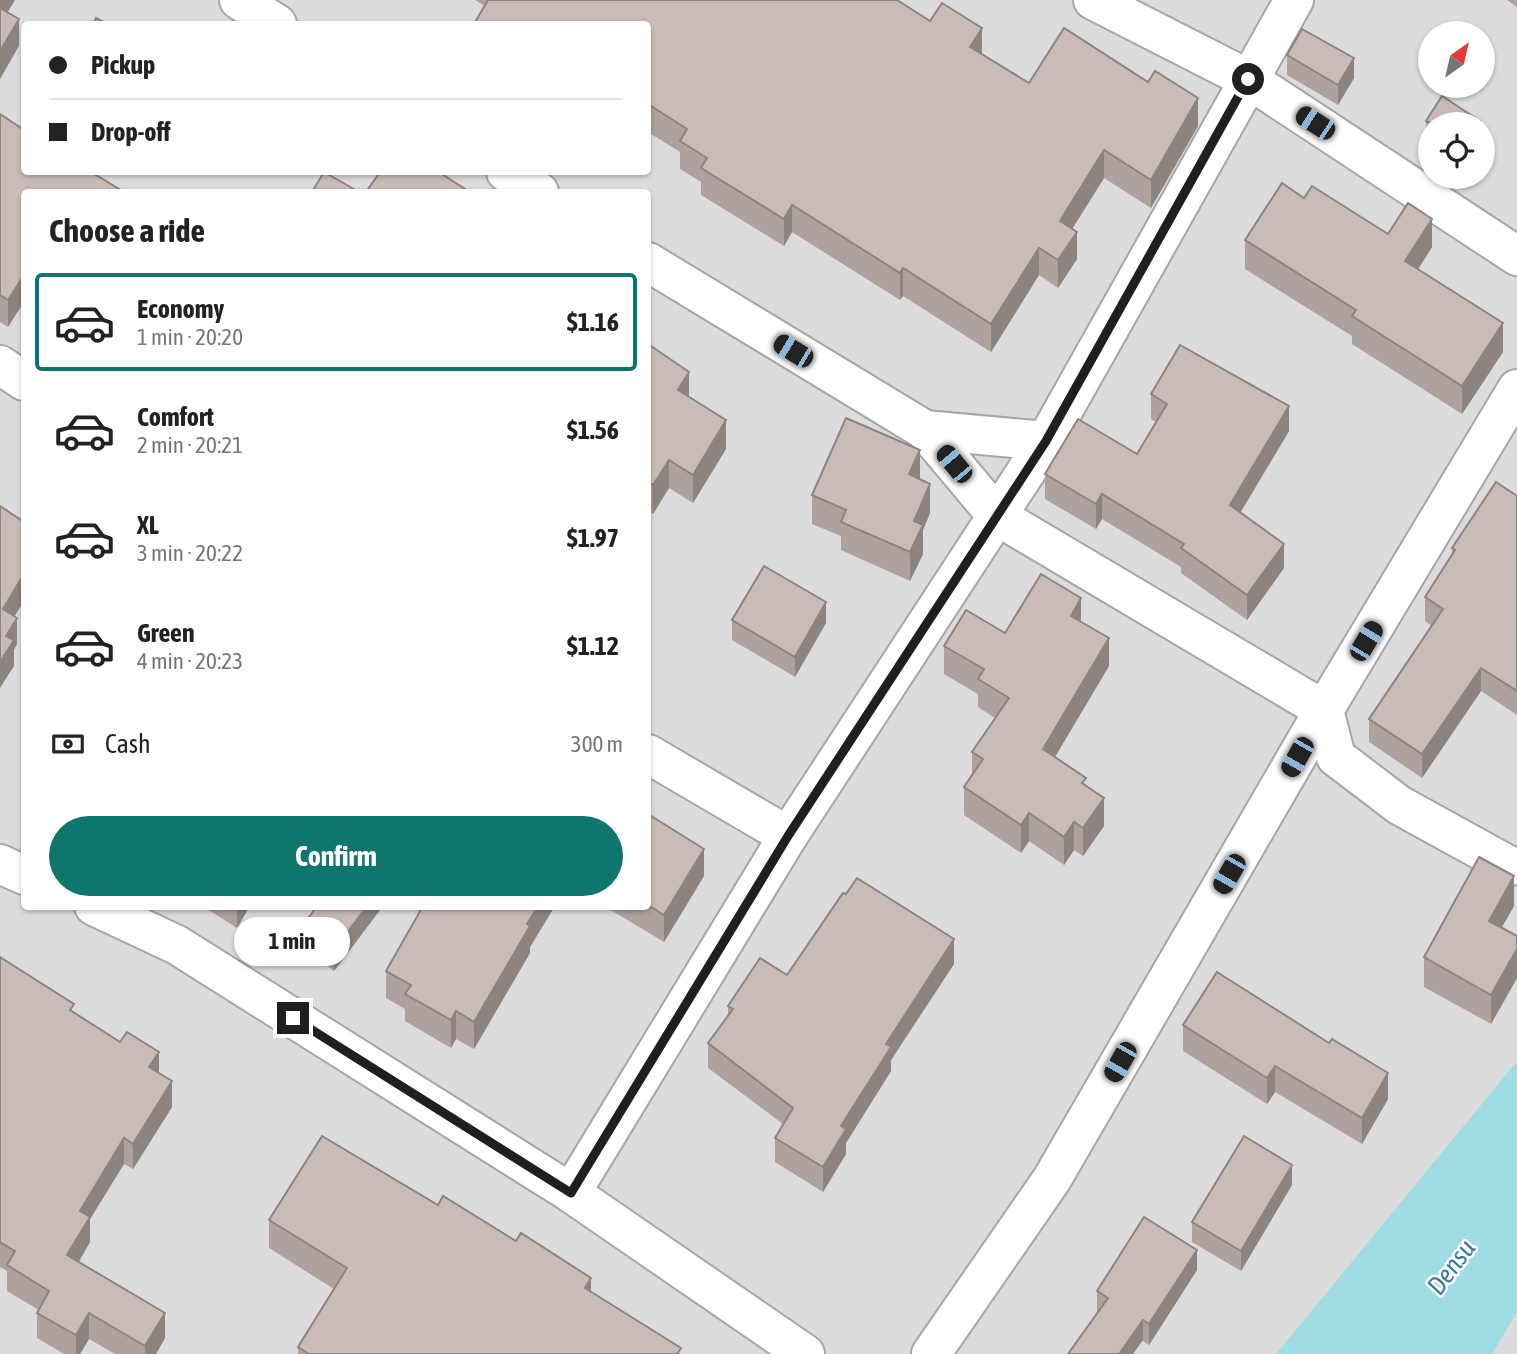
<!DOCTYPE html>
<html lang="en">
<head>
<meta charset="utf-8">
<style>
  body { margin:0; font-family:"Asap Condensed",sans-serif; background:#f6f6f6; color:#222; height:100vh; display:flex; flex-direction:column; font-size:26px; white-space:nowrap }
  * { box-sizing:border-box; margin:0 }
  p { font-size:23px; color:#767676 }
  .icon { flex:none; width:38px; height:38px; fill:none; stroke:currentColor; stroke-width:2; stroke-linecap:round; stroke-linejoin:round }
  .map { position:relative; flex:1; overflow:hidden }
  .panel { position:absolute; left:21px; top:189px; width:630px; height:721px; display:flex; flex-direction:column; background:#fff; border-radius:7px; box-shadow:0 2px 5px #0004 }
  .panel>* { flex:none }
  .banner { position:absolute; left:21px; top:21px; width:630px; height:154px; border-radius:7px; box-shadow:0 2px 5px #0004; display:grid; align-content:center; height:154px; padding:0 28px; background:#fff }
  .needle { width:46px; rotate:34deg }
  .fabs { position:absolute; left:1418px; top:21px; display:grid; gap:14px }
  .fabs a { display:grid; place-items:center; width:77px; height:77px; border-radius:50%; background:#fff; box-shadow:0 2px 5px #0004; font-size:35px }
  .end { position:absolute; width:32px; height:32px; margin:-16px; border:9px solid #1f1f1f; background:#fff; box-shadow:0 0 0 4px #fff }
  .from { border-radius:50% }
  .bubble { position:absolute; height:49px; border-radius:24px; background:#fff; box-shadow:0 2px 5px #0004; font-size:23px; font-weight:700; line-height:49px; text-align:center }
  .car { position:absolute; width:21px; height:42px; margin:-21px -10px; border-radius:9px; box-shadow:0 0 5px 2px #0007; background:linear-gradient(#222 24%,#8ab4d8 0 40%,#222 0 76%,#8ab4d8 0 86%,#222 0) }
  .banner b { display:flex; align-items:center; gap:24px; height:66px; font-size:26px }
  .banner b+b { border-top:2px solid #e0e0e0 }
  .banner i { width:18px; height:18px; background:#222 }
  ul { padding:0; list-style:none }
  li { display:flex; align-items:center; gap:21px; height:98px; margin:0 14px 10px; padding:0 14px; border:4px solid transparent; border-radius:7px }
  li div { flex:1 }
  li b { display:block; font-size:26px }
  li em { font-style:normal; font-weight:700 }
  li.on { border-color:#0f766e }
  li>.icon { width:63px; height:63px; stroke-width:1.5 }
  h2 { padding:0 28px; font-size:32px; line-height:84px }
  .pay { display:flex; align-items:center; gap:18px; height:77px; padding:0 28px; font-size:26px }
  .pay p { margin-inline-start:auto }
  .cta { display:flex; gap:14px; margin-top:auto; padding:14px 28px }
  .cta a { flex:1; height:80px; border-radius:42px; background:#0f766e; color:#fff; font-size:28px; font-weight:700; line-height:80px; text-align:center }
  .map>svg:first-child { display:block }
</style>
</head>
<body>
<div class="map">
<svg width="1517" height="1354" viewBox="0 0 1517 1354">
  <rect width="100%" height="100%" fill="#f1ebe4"/>
  <g fill="#dddcdc" fill-rule="evenodd">
    <path d="M0 0H1517V1061L1276 1354H0ZM24 24H648V172H24ZM1430 33H1482V86H1430ZM1430 124H1482V177H1430ZM24 192H648V906H24Z"/>
    <path d="M1517 1313V1354H1492Z"/>
  </g>
  <path fill="#a0dce3" d="M1517 1061V1313L1492 1354H1276Z"/>
  <g fill="none" stroke-linecap="round" stroke-linejoin="round">
    <defs>
      <g id="minor">
        <path d="M239 0 277 24"/>
        <path d="M1093 0 1248 79 1517 256"/>
        <path d="M506 172 539 192"/>
        <path d="M648 262 925 430 1046 441"/>
        <path d="M0 365 24 381"/>
        <path d="M925 430 997 516 1324 710 1336 757 1399 805 1510 866"/>
        <path d="M648 754 788 836"/>
        <path d="M0 864 24 875"/>
        <path d="M94 906 177 945 571 1193 805 1354"/>
        <path d="M571 1193 788 836 1046 441 1294 0"/>
        <path d="M931 1354 1052 1179 1324 710 1517 389"/>
      </g>
    </defs>
    <use href="#minor" stroke="#a6a6a6" stroke-width="42"/>
    <use href="#minor" stroke="#fff" stroke-width="38"/>
  </g>
  <g fill="#ada29d">
    <path d="M475 0H897L1029 83 1198 126 1151 208 1104 178 1073 228 1077 259 1058 288 1039 275 991 352 903 296 900 300 792 232 784 246 701 195V182L680 169V152L648 132V24L485 6Z"/>
    <path d="M1507 0H1517V7Z"/>
    <path d="M1287 55 1354 78 1338 105 1287 75Z"/>
    <path d="M0 114 24 192 8 327 0 322Z"/>
    <path d="M1426 121 1480 124H1430V133L1426 131Z"/>
    <path d="M1304 198 1388 234 1432 247 1418 269 1503 352 1462 414 1352 344V336L1245 269V240Z"/>
    <path d="M648 344 689 397 726 449 693 503 669 488 653 514 648 510Z"/>
    <path d="M1151 394 1289 431 1240 513 1284 568 1247 620 1181 573V567L1102 519 1096 529 1045 499V474L1137 454 1156 422 1151 419Z"/>
    <path d="M920 479 930 513 923 530V554L910 581 841 550V536L812 524V495Z"/>
    <path d="M1517 496V715L1481 691 1422 778 1369 742V719L1432 626 1425 621V597L1452 556V548Z"/>
    <path d="M732 620 826 623 795 677 732 640Z"/>
    <path d="M1081 622 1109 666 1055 757 1086 785 1104 826 1083 856 1074 850 1064 865 1029 841 1021 853 964 815V787L972 775V752L995 718 978 707V694L944 674V646L1005 633Z"/>
    <path d="M648 814 704 876 664 942 604 906H648Z"/>
    <path d="M202 906H250L237 928Z"/>
    <path d="M317 906H383L334 971 302 947V927Z"/>
    <path d="M423 906H555L530 947V953L474 1049 456 1039 451 1048 405 1021V1009L386 998V971Z"/>
    <path d="M1514 906 1501 928 1517 936V978L1491 1024 1424 987V957Z"/>
    <path d="M0 957 74 1013 159 1073 172 1107 133 1169 124 1164 90 1219V1242L79 1262 165 1338 156 1354H115L89 1339 80 1354H64L37 1338V1313L39 1310 7 1291V1271L0 1267Z"/>
    <path d="M954 964 891 1060V1071L846 1143V1154L823 1192 775 1162V1138L783 1124 708 1068V1043L728 1016V1006L787 975Z"/>
    <path d="M1183 1025 1388 1099 1362 1144 1275 1092 1267 1104 1183 1051Z"/>
    <path d="M1292 1185 1241 1271 1192 1242V1222Z"/>
    <path d="M438 1205 591 1291 681 1354H298V1347L334 1289 269 1248V1220Z"/>
    <path d="M1197 1270 1149 1345 1097 1311V1291Z"/>
  </g>
  <g fill="#8d8480">
    <path d="M0 0H15L0 25Z"/>
    <path d="M19 19V46L0 79V51Z"/>
    <path d="M982 28V56L970 47Z"/>
    <path d="M1354 58V78L1338 105V85Z"/>
    <path d="M1198 98V126L1151 208V180Z"/>
    <path d="M1104 150V178L1060 248V221Z"/>
    <path d="M792 205V232L784 246V219Z"/>
    <path d="M1432 219V247L1405 290V261Z"/>
    <path d="M1077 232V259L1058 288V260Z"/>
    <path d="M1039 248V275L991 352V324Z"/>
    <path d="M903 268V296L900 300V273Z"/>
    <path d="M24 275V302L8 327V300Z"/>
    <path d="M1503 323V352L1462 414V386Z"/>
    <path d="M689 372V400L678 390Z"/>
    <path d="M1289 406V431L1230 530V505Z"/>
    <path d="M726 420V449L693 503V475Z"/>
    <path d="M920 450V479L909 474Z"/>
    <path d="M669 460V488L653 514V485Z"/>
    <path d="M930 484V513L923 530V554L910 581V552L914 521Z"/>
    <path d="M1102 494V519L1096 529V504Z"/>
    <path d="M1284 544V568L1247 620V595Z"/>
    <path d="M24 574V601L3 635V609Z"/>
    <path d="M1081 598V626L1071 616Z"/>
    <path d="M826 602V623L795 677V657Z"/>
    <path d="M17 618V644L14 650V666L0 688V662L6 636Z"/>
    <path d="M1109 638V666L1043 777V749Z"/>
    <path d="M1481 668V691L1422 778V754Z"/>
    <path d="M1104 798V826L1083 856V828Z"/>
    <path d="M1029 813V841L1021 853V825Z"/>
    <path d="M1074 822V850L1064 865V837Z"/>
    <path d="M704 849V876L664 942V915Z"/>
    <path d="M1514 876V906L1489 950V921Z"/>
    <path d="M237 906H250L237 928Z"/>
    <path d="M367 906H383L334 971V950Z"/>
    <path d="M538 906H555L530 947V953L474 1049V1022L527 924Z"/>
    <path d="M954 939V964L891 1060V1071L846 1143V1154L823 1192V1167L841 1126 886 1044Z"/>
    <path d="M1517 949V978L1491 1024V995Z"/>
    <path d="M456 1011V1039L451 1048V1020Z"/>
    <path d="M159 1052V1078L149 1067Z"/>
    <path d="M1275 1066V1092L1267 1104V1078Z"/>
    <path d="M1388 1073V1099L1362 1144V1118Z"/>
    <path d="M172 1081V1107L133 1169V1144Z"/>
    <path d="M124 1138V1164L90 1219V1242L67 1281V1255L80 1211Z"/>
    <path d="M1292 1165V1185L1241 1271V1251Z"/>
    <path d="M1197 1250V1270L1149 1345V1324Z"/>
    <path d="M591 1278V1307L585 1288Z"/>
    <path d="M89 1313V1339L80 1354H76V1335Z"/>
    <path d="M165 1313V1338L156 1354H145V1346Z"/>
    <path d="M1143 1320V1340L1133 1354H1119Z"/>
  </g>
  <g fill="#c9bcb7" stroke="#8d8480" stroke-width="2">
    <path d="M488 0H897L930 21 942 3 982 28 970 47 1029 83 1064 28 1148 82 1155 71 1198 98 1151 180 1104 150 1060 221 1077 232 1058 260 1039 248 991 324 903 268 900 273 792 205 784 219 701 168 707 158 680 141 687 129 648 104V24H474Z"/>
    <path d="M0 8 19 19 0 51Z"/>
    <path d="M96 18 107 24H93Z"/>
    <path d="M1302 29 1354 58 1338 85 1287 55Z"/>
    <path d="M1442 96 1480 121 1477 124H1432L1426 121Z"/>
    <path d="M0 114 24 130V172H91L124 192H24V275L8 300 0 295Z"/>
    <path d="M324 172 359 192H312Z"/>
    <path d="M380 172H444L442 174 468 191 467 192H366Z"/>
    <path d="M1282 183 1304 198 1312 186 1388 234 1408 203 1432 219 1405 261 1503 323 1462 386 1352 316 1356 310 1245 240Z"/>
    <path d="M648 344 689 372 678 390 726 420 693 475 669 460 653 485 648 482Z"/>
    <path d="M1180 345 1289 406 1230 505 1284 544 1247 595 1181 548 1184 544 1102 494 1096 504 1045 474 1078 419 1137 454 1167 404 1151 394Z"/>
    <path d="M846 418 920 450 909 474 930 484 914 521 923 525 910 552 841 522 846 510 812 495Z"/>
    <path d="M1496 482 1517 496V691L1481 668 1422 754 1369 719 1443 609 1425 597 1455 550 1452 548Z"/>
    <path d="M0 506 24 522V574L3 609 17 618 6 636 14 640 0 662Z"/>
    <path d="M764 566 826 602 795 657 732 620Z"/>
    <path d="M1041 574 1081 598 1071 616 1109 638 1043 749 1086 778 1082 783 1104 798 1083 828 1074 822 1064 837 1029 813 1021 825 964 787 983 759 972 752 1009 698 978 679 984 669 944 646 966 610 1005 633Z"/>
    <path d="M648 814 704 849 664 915 648 905Z"/>
    <path d="M1479 857 1514 876 1489 921 1517 936V949L1491 995 1424 957Z"/>
    <path d="M857 878 954 939 886 1044 891 1047 841 1126 846 1129 823 1167 775 1138 793 1108 708 1043 733 1009 728 1006 760 958 787 975 843 893 846 894Z"/>
    <path d="M317 906H367L334 950 302 927Z"/>
    <path d="M423 906H538L527 924 530 926 474 1022 456 1011 451 1020 405 994 411 985 386 971Z"/>
    <path d="M0 957 74 1004 70 1010 120 1042 127 1032 159 1052 149 1067 172 1081 133 1144 124 1138 80 1211 90 1217 67 1255 165 1313 145 1346 89 1313 76 1335 37 1313 49 1291 7 1265 15 1251 0 1242Z"/>
    <path d="M1217 972 1329 1043 1332 1039 1388 1073 1362 1118 1275 1066 1267 1078 1183 1025Z"/>
    <path d="M322 1136 438 1205 443 1196 516 1241 521 1233 591 1278 585 1288 681 1348 677 1354H309L298 1347 347 1268 269 1220Z"/>
    <path d="M1244 1136 1292 1165 1241 1251 1192 1222Z"/>
    <path d="M1144 1217 1197 1250 1149 1324 1143 1320 1119 1354H1068L1108 1298 1097 1291Z"/>
  </g>
  <g fill="none" stroke-linecap="round" stroke-linejoin="round">
    <path stroke="#1f1f1f" stroke-width="9" d="M293 1018 571 1193 788 836 1046 441 1248 79"/>
  </g>
  <g text-anchor="middle" dominant-baseline="central" stroke-width="5" stroke-linejoin="round" paint-order="stroke">
    <g font-size="26" font-style="italic" fill="#3a7aa0" stroke="#fff">
      <text transform="translate(1451 1267) rotate(-53)">Densu</text>
    </g>
  </g>
</svg>
<div class="fabs">
<a><svg class="needle" viewBox="-14 -14 28 28"><path d="M0-13l5 13h-10z" fill="#e53935"/><path d="M0 13l5-13h-10z" fill="#767676"/></svg></a>
<a><svg class="icon" aria-label="locate" viewBox="0 0 24 24"><circle cx="12" cy="12" r="6"/><path d="M12 2v4M12 18v4M2 12h4M18 12h4"/></svg></a>
</div>
<i class="end from" style="left:1248px;top:79px"></i>
<i class="end" style="left:293px;top:1018px"></i>
<div class="bubble" style="left:234px;top:917px;width:116px">1 min</div>
<i class="car" style="left:1315px;top:123px;rotate:303deg"></i>
<i class="car" style="left:793px;top:351px;rotate:301deg"></i>
<i class="car" style="left:954px;top:464px;rotate:320deg"></i>
<i class="car" style="left:1366px;top:641px;rotate:31deg"></i>
<i class="car" style="left:1297px;top:757px;rotate:210deg"></i>
<i class="car" style="left:1229px;top:874px;rotate:210deg"></i>
<i class="car" style="left:1120px;top:1062px;rotate:210deg"></i>
<div class="banner">
<b><i class="from"></i>Pickup</b>
<b><i></i>Drop-off</b>
</div>
<section class="panel">
<h2>Choose a ride</h2>
<ul>
<li class="on"><svg class="icon" aria-label="car" viewBox="0 0 24 24"><path d="M5 17H2v-5l4-1 3-4h7l3 4 3 1v5h-3M9 17h6M6 11h13"/><circle cx="7" cy="17" r="2"/><circle cx="17" cy="17" r="2"/></svg><div><b>Economy</b><p>1 min · 20:20</p></div><em>$1.16</em></li>
<li><svg class="icon" aria-label="car" viewBox="0 0 24 24"><path d="M5 17H2v-5l4-1 3-4h7l3 4 3 1v5h-3M9 17h6M6 11h13"/><circle cx="7" cy="17" r="2"/><circle cx="17" cy="17" r="2"/></svg><div><b>Comfort</b><p>2 min · 20:21</p></div><em>$1.56</em></li>
<li><svg class="icon" aria-label="car" viewBox="0 0 24 24"><path d="M5 17H2v-5l4-1 3-4h7l3 4 3 1v5h-3M9 17h6M6 11h13"/><circle cx="7" cy="17" r="2"/><circle cx="17" cy="17" r="2"/></svg><div><b>XL</b><p>3 min · 20:22</p></div><em>$1.97</em></li>
<li><svg class="icon" aria-label="car" viewBox="0 0 24 24"><path d="M5 17H2v-5l4-1 3-4h7l3 4 3 1v5h-3M9 17h6M6 11h13"/><circle cx="7" cy="17" r="2"/><circle cx="17" cy="17" r="2"/></svg><div><b>Green</b><p>4 min · 20:23</p></div><em>$1.12</em></li>
</ul>
<div class="pay"><svg class="icon" aria-label="cash" viewBox="0 0 24 24"><path d="M3 7h18v10H3z"/><circle cx="12" cy="12" r="2"/></svg>Cash<p>300 m</p></div>
<div class="cta"><a>Confirm</a></div>
</section>
</div>
</body>
</html>
